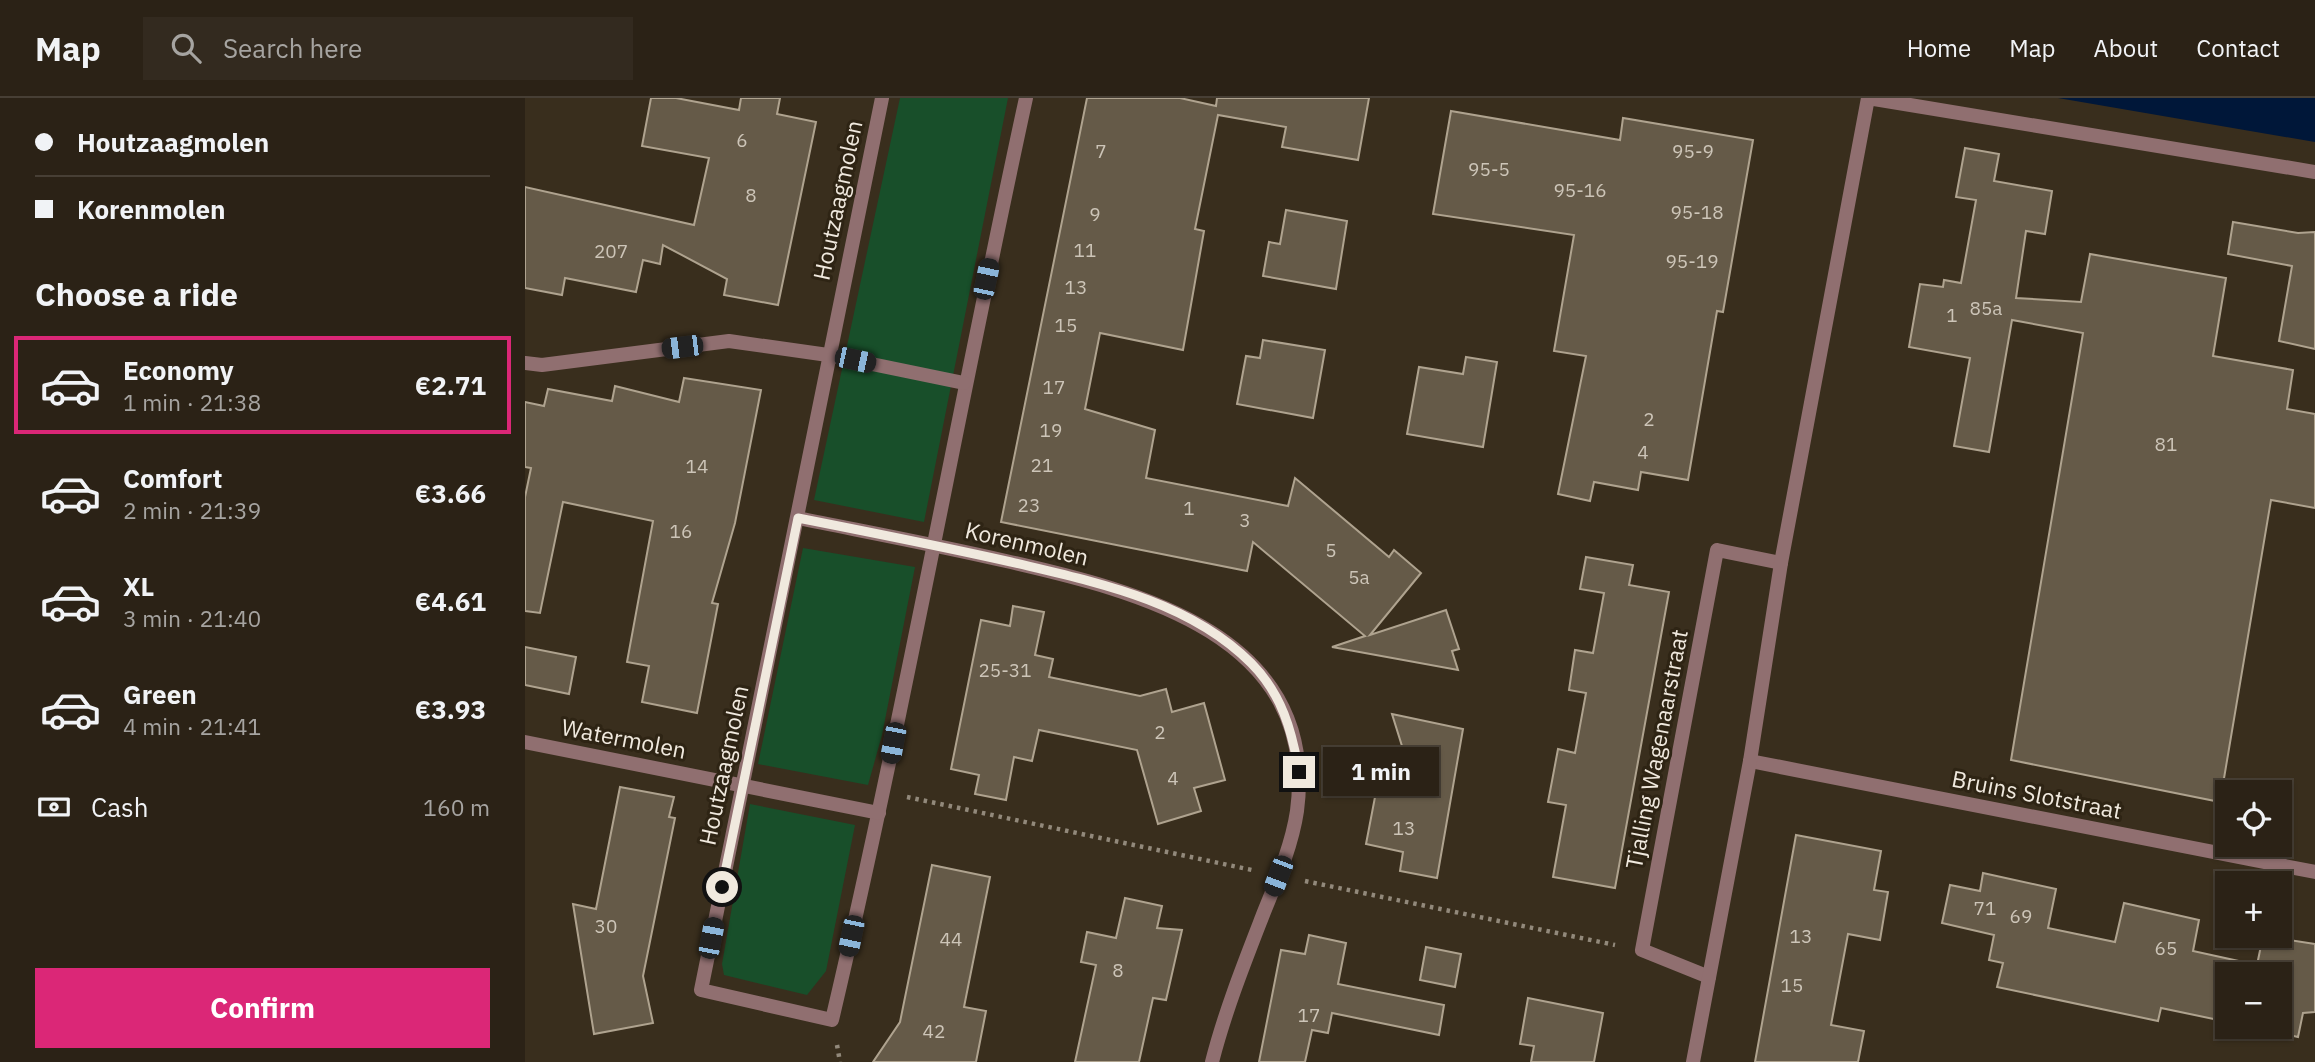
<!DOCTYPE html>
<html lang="en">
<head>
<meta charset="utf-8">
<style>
  body { margin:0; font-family:"IBM Plex Sans",sans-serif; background:#332a1f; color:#f1f3f6; height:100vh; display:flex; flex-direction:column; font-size:26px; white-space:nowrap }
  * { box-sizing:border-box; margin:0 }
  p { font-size:23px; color:#a6a4a1 }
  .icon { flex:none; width:38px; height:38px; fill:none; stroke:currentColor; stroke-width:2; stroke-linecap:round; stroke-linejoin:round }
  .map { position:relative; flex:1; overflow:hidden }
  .details { display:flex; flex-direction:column; background:#2b2216; width:525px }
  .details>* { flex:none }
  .top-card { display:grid; align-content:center; height:154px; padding:0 35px; background:#2b2216 }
  .buttons { position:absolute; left:1690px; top:682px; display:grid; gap:14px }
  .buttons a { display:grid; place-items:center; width:77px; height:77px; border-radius:0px; background:#2b2216; box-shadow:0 2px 5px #0004,0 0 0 2px #473f35; font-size:35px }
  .end { position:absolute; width:32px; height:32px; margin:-16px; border:9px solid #f0e9de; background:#111; box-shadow:0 0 0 4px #111 }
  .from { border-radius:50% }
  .bubble { position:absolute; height:49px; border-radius:0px; background:#2b2216; box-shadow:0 2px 5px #0004,0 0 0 2px #473f35; font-size:23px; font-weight:700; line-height:49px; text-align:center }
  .car { position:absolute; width:21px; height:42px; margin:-21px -10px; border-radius:9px; box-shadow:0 0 5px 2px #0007; background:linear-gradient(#222 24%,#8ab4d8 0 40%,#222 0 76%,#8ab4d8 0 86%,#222 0) }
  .top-card b { display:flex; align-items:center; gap:24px; height:66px; font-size:26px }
  .top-card b+b { border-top:2px solid #473f35 }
  .top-card i { width:18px; height:18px; background:#f1f3f6 }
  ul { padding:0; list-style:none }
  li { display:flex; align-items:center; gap:21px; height:98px; margin:0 14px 10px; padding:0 21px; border:4px solid transparent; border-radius:0px }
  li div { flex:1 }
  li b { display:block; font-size:26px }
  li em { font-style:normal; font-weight:700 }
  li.selected { border-color:#db2777 }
  li>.icon { width:63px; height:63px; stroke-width:1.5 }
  h2 { padding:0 35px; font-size:32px; line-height:84px }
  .pay { display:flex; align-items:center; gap:18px; height:77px; padding:0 35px; font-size:26px }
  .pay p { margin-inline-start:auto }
  .action { display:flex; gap:14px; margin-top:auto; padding:14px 35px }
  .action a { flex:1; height:80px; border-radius:0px; background:#db2777; color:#fff; font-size:28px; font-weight:700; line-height:80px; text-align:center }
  header { display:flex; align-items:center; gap:42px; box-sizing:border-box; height:98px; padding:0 35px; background:#2b2216; border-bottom:2px solid #473f35 }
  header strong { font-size:33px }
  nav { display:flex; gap:38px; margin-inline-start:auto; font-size:24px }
  .search { width:490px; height:63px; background:#332a1f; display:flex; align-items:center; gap:18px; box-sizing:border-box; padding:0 24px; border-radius:0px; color:#a6a4a1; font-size:26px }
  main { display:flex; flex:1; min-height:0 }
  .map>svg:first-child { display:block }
</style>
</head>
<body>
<header>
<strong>Map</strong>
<div class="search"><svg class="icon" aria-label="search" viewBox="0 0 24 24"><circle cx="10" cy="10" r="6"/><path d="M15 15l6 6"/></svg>Search here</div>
<nav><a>Home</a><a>Map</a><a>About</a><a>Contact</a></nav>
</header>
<main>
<section class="details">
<div class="top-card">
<b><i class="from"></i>Houtzaagmolen</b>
<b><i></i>Korenmolen</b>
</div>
<h2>Choose a ride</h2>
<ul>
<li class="selected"><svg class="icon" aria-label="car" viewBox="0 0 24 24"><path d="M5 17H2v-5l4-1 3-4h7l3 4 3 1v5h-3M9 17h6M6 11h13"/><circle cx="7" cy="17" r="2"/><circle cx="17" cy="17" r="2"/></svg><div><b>Economy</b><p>1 min · 21:38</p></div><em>€2.71</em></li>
<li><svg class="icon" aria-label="car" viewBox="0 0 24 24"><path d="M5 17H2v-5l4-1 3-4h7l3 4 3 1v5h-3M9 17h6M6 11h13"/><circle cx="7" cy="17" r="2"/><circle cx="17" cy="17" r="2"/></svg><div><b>Comfort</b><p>2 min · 21:39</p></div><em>€3.66</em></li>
<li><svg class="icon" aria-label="car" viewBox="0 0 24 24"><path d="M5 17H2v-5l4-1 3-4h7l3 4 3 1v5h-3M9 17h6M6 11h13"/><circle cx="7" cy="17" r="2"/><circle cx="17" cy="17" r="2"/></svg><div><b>XL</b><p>3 min · 21:40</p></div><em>€4.61</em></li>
<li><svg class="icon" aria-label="car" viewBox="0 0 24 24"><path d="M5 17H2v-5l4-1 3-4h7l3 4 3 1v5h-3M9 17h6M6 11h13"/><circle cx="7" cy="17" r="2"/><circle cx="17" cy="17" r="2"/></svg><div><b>Green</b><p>4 min · 21:41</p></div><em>€3.93</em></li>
</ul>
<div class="pay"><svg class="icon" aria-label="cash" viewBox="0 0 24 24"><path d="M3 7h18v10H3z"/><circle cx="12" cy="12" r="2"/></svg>Cash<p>160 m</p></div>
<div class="action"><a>Confirm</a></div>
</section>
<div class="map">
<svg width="1790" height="964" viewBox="0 0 1790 964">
  <rect width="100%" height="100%" fill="#392e1d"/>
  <g fill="#184f2a">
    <path d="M375 0H483L399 424 289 402Z"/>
    <path d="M278 450 390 469 357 637 343 687 233 666Z"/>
    <path d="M225 706 330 727 301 873 282 897 199 877 197 866Z"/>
  </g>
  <path fill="#001739" d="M1533 0H1790V44Z"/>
  <g fill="#655a48" stroke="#afa38f" stroke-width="2">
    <path d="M126 0H151L214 12 216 0H255L252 16 291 24 253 207 199 197 202 181 138 147 135 166 118 162 111 194 40 180 37 197 0 190V89L169 127 184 60 117 48Z"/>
    <path d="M562 0H655L691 8 692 0H844L833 62 757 49 761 29 693 17 670 131 679 133 658 252 575 235 560 311 630 332 621 380 763 408 770 380 864 459 869 452 896 475 845 537 921 512 934 551 927 553 933 572 807 549 840 538 728 444 722 473 476 424Z"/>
    <path d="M926 13 1095 42 1098 20 1228 42 1198 214 1192 213 1163 382 1116 374 1113 392 1069 384 1065 403 1033 396 1061 258 1029 253 1049 137 908 116Z"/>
    <path d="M1440 50 1474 56 1469 83 1527 93 1520 136 1501 133 1491 200 1556 204 1565 156 1701 180 1688 258 1768 272 1762 311 1790 316V410L1746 402 1695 704 1486 662 1558 235 1487 222 1464 354 1429 348 1445 260 1384 249 1395 186 1418 189 1419 182 1436 185 1451 102 1431 99Z"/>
    <path d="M761 112 822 123 811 191 738 178 744 144 755 146Z"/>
    <path d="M1708 124 1773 135 1790 134V251L1754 243 1767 168 1703 156Z"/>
    <path d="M738 242 800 252 788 320 712 306 721 258 735 260Z"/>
    <path d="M941 259 972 264 958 349 882 336 894 269 938 276Z"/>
    <path d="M159 280 236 292 210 425 187 505 193 506 172 615 117 604 124 568 102 564 128 423 38 404 15 515 0 513V399L6 370 0 369V304L19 308 23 291 87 303 90 288 154 304Z"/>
    <path d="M1061 459 1108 467 1104 487 1144 494 1090 790 1028 779 1041 707 1023 704 1027 683 1033 651 1050 655 1061 595 1044 592 1050 552 1068 555 1079 495 1055 491Z"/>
    <path d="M488 508 519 514 510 557 528 561 524 579 615 598 641 591 647 614 679 605 700 682 669 690 676 713 633 726 612 652 514 632 507 663 489 659 481 702 450 696 454 677 426 671 456 522 485 528Z"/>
    <path d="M0 549 51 559 44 596 0 587Z"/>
    <path d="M867 616 938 631 912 780 875 773 878 754 841 746 855 673 887 680Z"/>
    <path d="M95 689 149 699 144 719 150 720 118 878 128 925 69 936 48 806 71 811Z"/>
    <path d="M1271 737 1356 753 1349 792 1363 794 1355 842 1323 836 1306 927 1339 933 1333 964H1230Z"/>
    <path d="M407 767 465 779 439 909 461 913 451 964H348L375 924Z"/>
    <path d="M1458 775 1531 791 1523 830 1590 844 1599 805 1674 822 1668 853 1732 867 1738 838 1790 846V914L1778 915 1773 939 1729 929H1755V877H1703V924L1636 910 1633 923 1472 889 1478 865 1464 862 1469 837 1417 825 1425 787 1455 793Z"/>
    <path d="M600 800 637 808 632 830 657 832 641 902 628 900 614 964H550L571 867 556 864 562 834 591 840Z"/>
    <path d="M784 837 821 845 813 886 919 907 914 937 807 915 803 935 787 932 780 964H734L756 852 780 856Z"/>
    <path d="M901 849 936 856 930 889 895 882Z"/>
    <path d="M1003 900 1078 915 1069 964H1006L1009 948 995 946Z"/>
  </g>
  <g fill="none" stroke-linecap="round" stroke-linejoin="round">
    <g stroke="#92897b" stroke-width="4.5" stroke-dasharray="3.5 5" stroke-linecap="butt">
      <path d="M382 699 727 772"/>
      <path d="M780 783 1090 847"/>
      <path d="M312 947 315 964"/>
    </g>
    <path stroke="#906f70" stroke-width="14" d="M1184 879 1117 852 1192 452 1256 465"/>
    <g stroke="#906f70" stroke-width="14">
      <path d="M357 0 176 892 307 922C379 616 434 307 501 0"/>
      <path d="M0 265 17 267 204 243 303 257 439 285"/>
      <path d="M273 420C342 434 412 447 481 463 613 493 795 537 772 713 767 747 752 782 739 814 720 863 700 913 687 964"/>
      <path d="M0 644 354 715"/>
      <path d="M1225 663 1790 774"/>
      <path d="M1168 964 1225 663 1256 465 1343 0 1790 74"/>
    </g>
  </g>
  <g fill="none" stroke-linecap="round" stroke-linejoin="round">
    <path stroke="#f0e9de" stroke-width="9" d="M197 789 273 420C344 434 415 448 486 464 570 484 663 502 726 565 757 596 767 633 774 674"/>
  </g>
  <g text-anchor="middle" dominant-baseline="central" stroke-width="6" stroke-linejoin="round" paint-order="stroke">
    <g font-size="19" fill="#cdc5b8">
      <text x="217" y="42">6</text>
      <text x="576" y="53">7</text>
      <text x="1168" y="53">95-9</text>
      <text x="964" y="71">95-5</text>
      <text x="1055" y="92">95-16</text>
      <text x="226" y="97">8</text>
      <text x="1172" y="114">95-18</text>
      <text x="570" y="116">9</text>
      <text x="560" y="152">11</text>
      <text x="86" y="153">207</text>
      <text x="1167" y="163">95-19</text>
      <text x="551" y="189">13</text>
      <text x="1461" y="210">85a</text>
      <text x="1427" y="217">1</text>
      <text x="541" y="227">15</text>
      <text x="529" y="289">17</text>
      <text x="1124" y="321">2</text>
      <text x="526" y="332">19</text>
      <text x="1641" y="346">81</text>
      <text x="1118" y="354">4</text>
      <text x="517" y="367">21</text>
      <text x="172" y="368">14</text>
      <text x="504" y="407">23</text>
      <text x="664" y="410">1</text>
      <text x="720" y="422">3</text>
      <text x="156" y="433">16</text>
      <text x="806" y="452">5</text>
      <text x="834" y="479">5a</text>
      <text x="480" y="572">25-31</text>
      <text x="635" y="634">2</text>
      <text x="648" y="680">4</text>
      <text x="879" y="730">13</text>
      <text x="1460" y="810">71</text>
      <text x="1496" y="818">69</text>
      <text x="81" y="828">30</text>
      <text x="1276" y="838">13</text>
      <text x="426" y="841">44</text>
      <text x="1641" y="850">65</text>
      <text x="593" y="872">8</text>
      <text x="1267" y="887">15</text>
      <text x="784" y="917">17</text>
      <text x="409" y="933">42</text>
    </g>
    <g font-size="23" fill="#f0e9de" stroke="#2e2414">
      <text transform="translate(312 102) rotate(-78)">Houtzaagmolen</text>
      <text transform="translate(502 445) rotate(13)">Korenmolen</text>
      <text transform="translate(99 640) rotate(11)">Watermolen</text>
      <text transform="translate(1131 651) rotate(-79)">Tjalling Wagenaarstraat</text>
      <text transform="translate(198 667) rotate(-78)">Houtzaagmolen</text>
      <text transform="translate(1512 696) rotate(11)">Bruins Slotstraat</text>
    </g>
  </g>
</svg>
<div class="buttons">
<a><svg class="icon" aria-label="locate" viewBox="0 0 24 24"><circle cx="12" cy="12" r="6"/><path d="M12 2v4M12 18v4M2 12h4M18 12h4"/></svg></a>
<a>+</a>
<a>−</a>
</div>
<i class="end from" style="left:197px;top:789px"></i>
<i class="end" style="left:774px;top:674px"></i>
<div class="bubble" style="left:798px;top:649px;width:116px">1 min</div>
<i class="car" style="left:461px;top:181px;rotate:12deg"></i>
<i class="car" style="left:157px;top:249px;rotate:263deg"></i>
<i class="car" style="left:330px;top:262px;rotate:102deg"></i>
<i class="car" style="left:368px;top:645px;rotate:191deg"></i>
<i class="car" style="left:753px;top:778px;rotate:201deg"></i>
<i class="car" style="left:326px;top:838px;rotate:192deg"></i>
<i class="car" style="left:186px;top:840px;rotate:11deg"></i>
</div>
</main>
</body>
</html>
